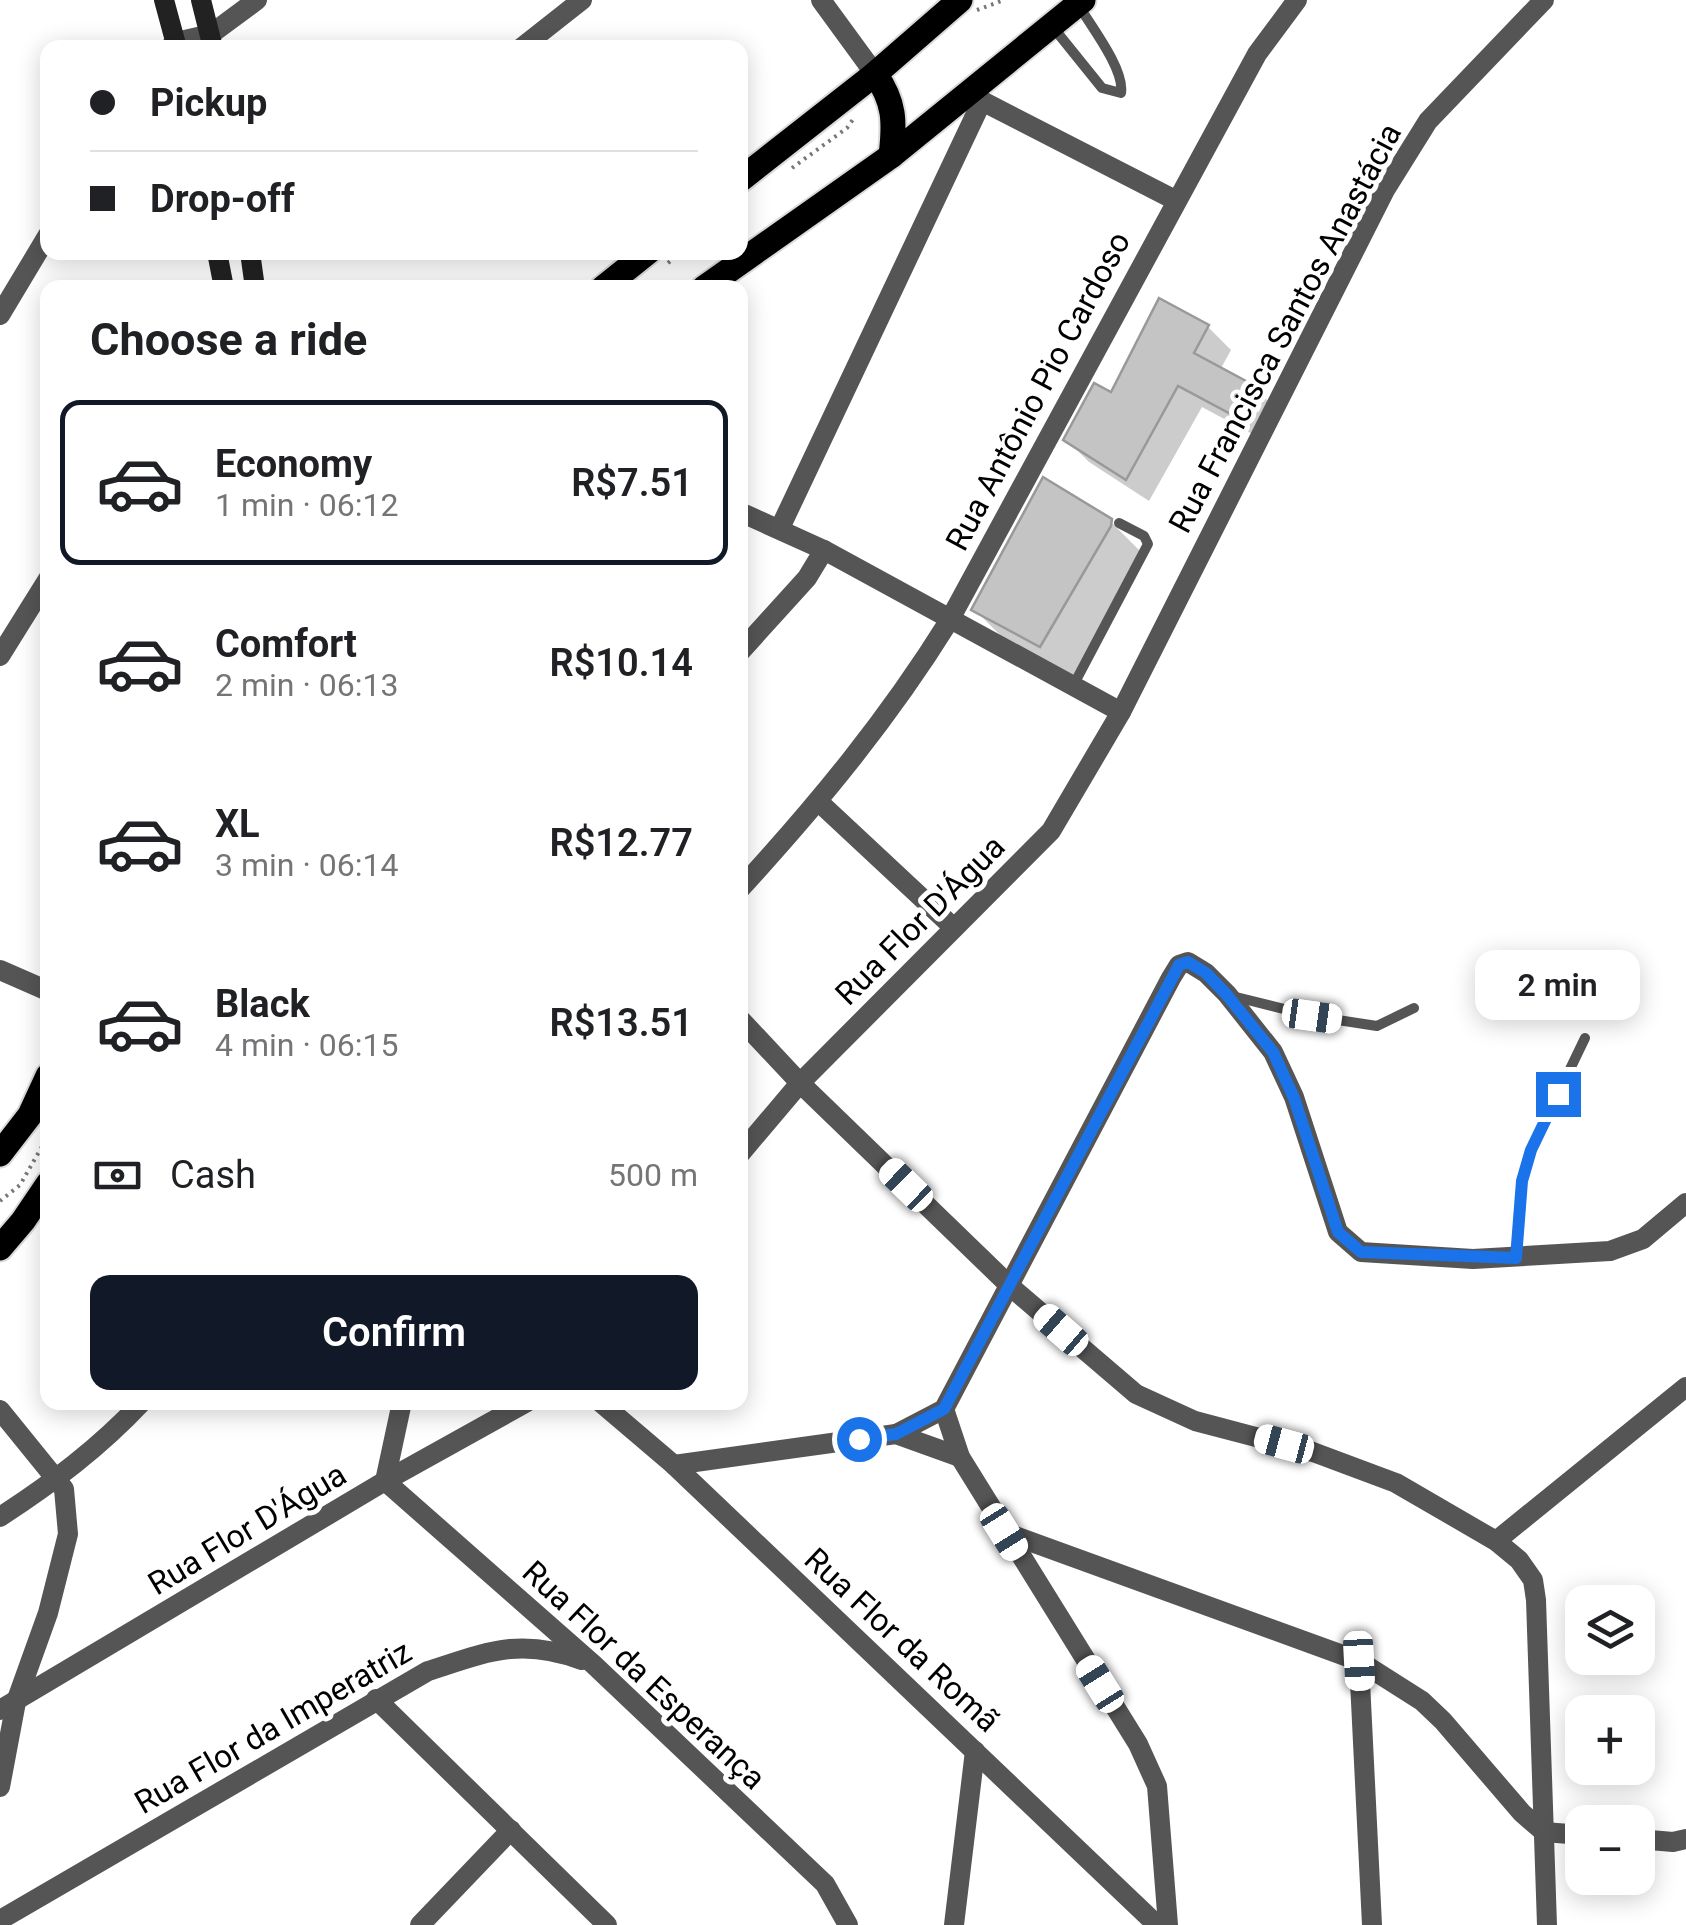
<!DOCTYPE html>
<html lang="en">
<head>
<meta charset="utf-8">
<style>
  body { margin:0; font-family:Roboto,sans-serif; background:#f2f2f2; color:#202124; height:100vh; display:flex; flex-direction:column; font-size:38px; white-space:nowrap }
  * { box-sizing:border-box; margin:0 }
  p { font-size:32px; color:#757577 }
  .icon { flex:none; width:55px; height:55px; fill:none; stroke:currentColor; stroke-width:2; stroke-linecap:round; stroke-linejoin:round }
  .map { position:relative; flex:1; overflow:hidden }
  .drawer { position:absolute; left:40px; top:280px; width:708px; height:1130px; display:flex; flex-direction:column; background:#fff; border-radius:20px; box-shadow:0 5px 25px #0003 }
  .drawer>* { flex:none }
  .banner { position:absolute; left:40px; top:40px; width:708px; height:220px; border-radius:20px; box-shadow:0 5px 25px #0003; display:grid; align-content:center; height:220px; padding:0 50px; background:#fff }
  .controls { position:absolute; left:1565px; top:1585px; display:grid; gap:20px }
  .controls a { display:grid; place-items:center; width:90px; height:90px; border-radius:20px; background:#fff; box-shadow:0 5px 25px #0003; font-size:50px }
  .end { position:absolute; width:45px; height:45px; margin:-22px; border:12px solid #1a73e8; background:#fff; box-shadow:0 0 0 5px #fff }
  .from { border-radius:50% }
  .bubble { position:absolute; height:70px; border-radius:20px; background:#fff; box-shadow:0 5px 25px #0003; font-size:32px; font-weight:600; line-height:70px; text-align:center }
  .car { position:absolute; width:30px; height:60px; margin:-30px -15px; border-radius:12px; box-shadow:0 0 8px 2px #0007; background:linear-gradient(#fff 24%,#345 0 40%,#fff 0 76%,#345 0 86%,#fff 0) }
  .banner b { display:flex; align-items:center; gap:35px; height:95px; font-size:38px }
  .banner b+b { border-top:2px solid #e0e0e0 }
  .banner i { width:25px; height:25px; background:#202124 }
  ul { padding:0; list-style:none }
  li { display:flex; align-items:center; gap:30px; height:165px; margin:0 20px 15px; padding:0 30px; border:5px solid transparent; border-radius:20px }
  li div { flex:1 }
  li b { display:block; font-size:38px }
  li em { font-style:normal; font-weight:600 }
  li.active { border-color:#111827 }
  li>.icon { width:90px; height:90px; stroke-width:1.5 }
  h2 { padding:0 50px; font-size:45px; line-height:120px }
  .pay { display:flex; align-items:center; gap:25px; height:110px; padding:0 50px; font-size:38px }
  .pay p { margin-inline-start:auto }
  .primary-button { display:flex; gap:20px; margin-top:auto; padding:20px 50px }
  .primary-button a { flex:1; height:115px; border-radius:20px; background:#111827; color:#fff; font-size:40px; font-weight:600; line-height:115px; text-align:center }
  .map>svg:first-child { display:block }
</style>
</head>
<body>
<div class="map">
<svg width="1686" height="1925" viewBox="0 0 1686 1925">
  <rect width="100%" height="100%" fill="#fff"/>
  <g fill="#0003">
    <path d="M1160 302 1208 327 1231 350 1220 370 1257 390 1280 413 1265 441 1202 407 1149 501 1089 462 1066 439 1112 395Z"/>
    <path d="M1110 521 1144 555 1075 679 1008 643 974 609Z"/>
  </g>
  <g fill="#c4c4c4" stroke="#999" stroke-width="2.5">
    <path d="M1159 298 1209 325 1194 353 1259 388 1242 420 1178 386 1126 480 1063 440 1094 383 1111 392Z"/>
    <path d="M1043 477 1112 519 1111 526 1040 647 971 610Z"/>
  </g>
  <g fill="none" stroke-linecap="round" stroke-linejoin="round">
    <defs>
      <g id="primary">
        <path d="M875 74C895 102 895 122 891 156"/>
        <path d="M740 180 875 74 960 0"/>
        <path d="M603 288 648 252"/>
        <path d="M704 288 891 156 1083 0"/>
        <path d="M0 1154 30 1115 48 1076"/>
        <path d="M0 1248 23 1221 48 1184"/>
      </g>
    </defs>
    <use href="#primary" stroke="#dbdbdb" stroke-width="29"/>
    <g stroke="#777" stroke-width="4" stroke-dasharray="2.5 5" stroke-linecap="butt">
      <path d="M977 10 1004 0"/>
      <path d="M792 168 847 128 854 118"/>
      <path d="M668 263 681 252"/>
      <path d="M0 1201 20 1185 48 1136"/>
    </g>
    <g stroke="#555" stroke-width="10">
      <path d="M1052 26 1102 88 1121 93C1125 70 1091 26 1079 6"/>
      <path d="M1073 686 1148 544 1144 536 1119 523"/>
      <path d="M1232 996 1312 1016 1377 1026 1414 1008"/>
      <path d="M1516 1257 1522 1181 1531 1150 1585 1038"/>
    </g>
    <g stroke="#555" stroke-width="20">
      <path d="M821 0 875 74"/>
      <path d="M169 48 176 42 211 34 257 0"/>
      <path d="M521 48 582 0"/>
      <path d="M975 91 982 101 1175 200"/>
      <path d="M0 315 48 235"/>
      <path d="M740 512 824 550 1121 712"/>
      <path d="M780 528 982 101"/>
      <path d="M740 652 807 578 824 550"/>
      <path d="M0 656 48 579"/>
      <path d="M820 803 954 928"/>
      <path d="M740 889C818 804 888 719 949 621L1257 54 1297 0"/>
      <path d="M0 970 48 991"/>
      <path d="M740 1019 800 1083 1011 1287 1136 1394 1195 1421 1313 1452 1396 1483 1496 1541 1519 1560 1533 1580 1536 1600 1547 1925"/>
      <path d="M740 1154 800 1083 1051 831 1121 712 1385 190 1428 121 1544 0"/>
      <path d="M402 1402 385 1481 593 1664 825 1884 848 1925"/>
      <path d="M600 1402 674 1465 1157 1925"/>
      <path d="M944 1409 960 1457 1138 1744 1157 1786 1168 1925"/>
      <path d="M0 1410 64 1489 68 1534 48 1613 16 1702 0 1787"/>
      <path d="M896 1434 944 1409 1171 978 1179 965 1188 962 1206 973 1227 994 1273 1052 1294 1097 1338 1232 1361 1252 1473 1259 1610 1251 1643 1239 1686 1203"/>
      <path d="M674 1465 896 1434 960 1457"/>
      <path d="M0 1517C52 1483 99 1448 142 1402"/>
      <path d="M1004 1532 1359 1661 1422 1701 1443 1721 1522 1813 1544 1832 1582 1835"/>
      <path d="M1496 1541 1686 1387"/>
      <path d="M1359 1661 1372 1925"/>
      <path d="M376 1699 607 1925"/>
      <path d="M0 1710 385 1481 527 1402"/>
      <path d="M1638 1839 1673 1842 1686 1839"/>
      <path d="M0 1920 428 1671C487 1652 520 1637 582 1660"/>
      <path d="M420 1925 511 1830"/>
      <path d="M954 1925 975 1751"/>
    </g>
    <g stroke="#222" stroke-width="20">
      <path d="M164 0 177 48"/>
      <path d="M201 0 213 48"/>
      <path d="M217 252 224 288"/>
      <path d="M250 252 255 288"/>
    </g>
    <use href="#primary" stroke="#000" stroke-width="25"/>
  </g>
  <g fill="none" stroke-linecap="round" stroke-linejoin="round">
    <path stroke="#1a73e8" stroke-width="12" d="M859 1439 896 1434 944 1409 1179 965 1188 962 1206 973 1226 994 1273 1052 1294 1098 1338 1232 1361 1252 1516 1258 1522 1181 1531 1150 1558 1094"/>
  </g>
  <g text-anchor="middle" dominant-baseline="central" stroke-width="10" stroke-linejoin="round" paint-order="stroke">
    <g font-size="32" fill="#000" stroke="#fff">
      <text transform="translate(1285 328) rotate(-62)">Rua Francisca Santos Anastácia</text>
      <text transform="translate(1038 391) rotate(-62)">Rua Antônio Pio Cardoso</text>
      <text transform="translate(920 920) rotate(-45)">Rua Flor D'Água</text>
      <text transform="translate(247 1529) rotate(-31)">Rua Flor D'Água</text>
      <text transform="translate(902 1640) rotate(43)">Rua Flor da Romã</text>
      <text transform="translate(644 1675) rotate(43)">Rua Flor da Esperança</text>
      <text transform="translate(273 1727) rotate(-30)">Rua Flor da Imperatriz</text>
    </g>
  </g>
</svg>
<div class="controls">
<a><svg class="icon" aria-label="layers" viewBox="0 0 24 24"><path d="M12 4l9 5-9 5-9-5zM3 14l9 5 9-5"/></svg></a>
<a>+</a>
<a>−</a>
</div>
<i class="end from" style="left:859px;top:1439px"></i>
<i class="end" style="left:1558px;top:1094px"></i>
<div class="bubble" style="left:1475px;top:950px;width:165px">2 min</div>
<i class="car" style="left:1312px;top:1016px;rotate:98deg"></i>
<i class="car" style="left:906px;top:1185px;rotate:314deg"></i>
<i class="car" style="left:1061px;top:1330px;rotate:311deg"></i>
<i class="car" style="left:1284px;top:1444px;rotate:285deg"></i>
<i class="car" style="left:1004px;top:1532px;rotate:148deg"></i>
<i class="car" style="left:1359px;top:1661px;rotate:177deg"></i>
<i class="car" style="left:1100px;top:1684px;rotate:328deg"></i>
<div class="banner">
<b><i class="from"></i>Pickup</b>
<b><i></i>Drop-off</b>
</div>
<section class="drawer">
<h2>Choose a ride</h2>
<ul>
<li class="active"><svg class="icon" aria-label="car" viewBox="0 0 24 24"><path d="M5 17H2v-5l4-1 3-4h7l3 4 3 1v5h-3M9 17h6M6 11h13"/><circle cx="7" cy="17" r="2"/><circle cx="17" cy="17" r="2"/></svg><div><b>Economy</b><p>1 min · 06:12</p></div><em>R$7.51</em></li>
<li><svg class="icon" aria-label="car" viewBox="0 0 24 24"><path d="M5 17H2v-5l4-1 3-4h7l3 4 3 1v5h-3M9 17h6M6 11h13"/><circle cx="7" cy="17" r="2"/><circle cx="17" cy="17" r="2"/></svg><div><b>Comfort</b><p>2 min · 06:13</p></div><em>R$10.14</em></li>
<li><svg class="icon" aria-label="car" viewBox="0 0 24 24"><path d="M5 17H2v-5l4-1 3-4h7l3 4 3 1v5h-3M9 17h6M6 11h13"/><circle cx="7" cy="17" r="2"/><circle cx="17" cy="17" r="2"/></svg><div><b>XL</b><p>3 min · 06:14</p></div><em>R$12.77</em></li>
<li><svg class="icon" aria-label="car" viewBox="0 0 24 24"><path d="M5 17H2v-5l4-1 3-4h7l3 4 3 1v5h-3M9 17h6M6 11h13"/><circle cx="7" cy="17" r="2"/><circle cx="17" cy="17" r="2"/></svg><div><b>Black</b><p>4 min · 06:15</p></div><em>R$13.51</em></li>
</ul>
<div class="pay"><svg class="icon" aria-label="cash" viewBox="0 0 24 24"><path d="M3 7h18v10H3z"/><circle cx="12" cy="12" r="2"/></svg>Cash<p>500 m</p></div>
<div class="primary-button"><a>Confirm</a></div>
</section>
</div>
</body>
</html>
